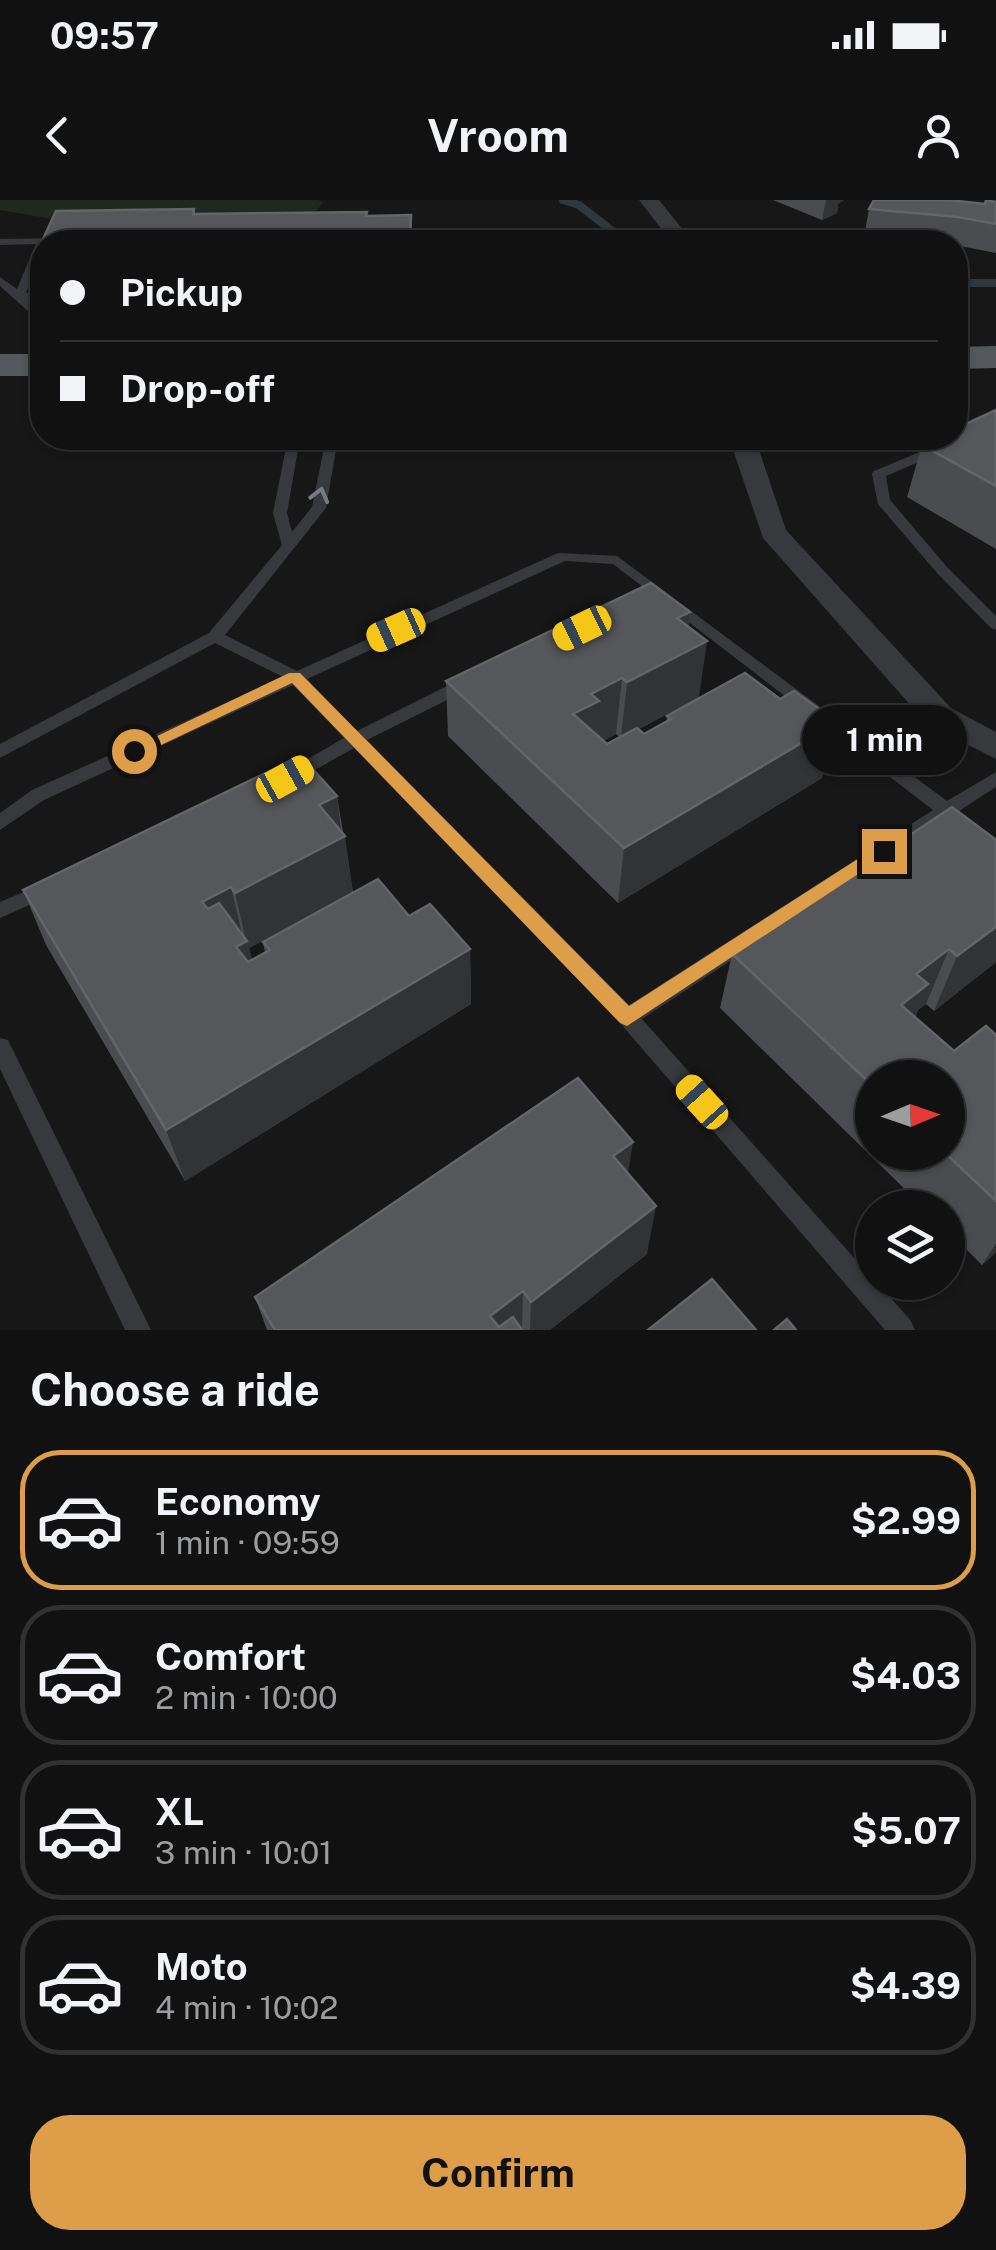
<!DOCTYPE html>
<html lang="en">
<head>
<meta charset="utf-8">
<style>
  body { margin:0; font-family:"Public Sans",sans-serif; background:#1a1a1b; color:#f1f3f6; height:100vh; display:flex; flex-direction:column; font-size:38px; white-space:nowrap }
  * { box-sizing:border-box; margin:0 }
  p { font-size:32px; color:#9c9d9f }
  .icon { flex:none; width:55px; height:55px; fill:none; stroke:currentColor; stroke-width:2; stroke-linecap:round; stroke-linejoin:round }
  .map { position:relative; height:1130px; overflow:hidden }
  .side { display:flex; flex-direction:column; background:#111112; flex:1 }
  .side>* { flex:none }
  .guide { position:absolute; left:30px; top:30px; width:938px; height:220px; border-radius:40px; box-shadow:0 2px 8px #0004,0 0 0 2px #303132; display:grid; align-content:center; height:220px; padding:0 30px; background:#111112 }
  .needle { width:65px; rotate:88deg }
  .controls { position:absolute; left:855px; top:860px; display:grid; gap:20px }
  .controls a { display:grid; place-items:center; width:110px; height:110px; border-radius:50%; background:#111112; box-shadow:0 2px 8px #0004,0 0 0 2px #303132; font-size:50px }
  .end { position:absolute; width:45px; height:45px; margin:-22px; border:12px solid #dd9d49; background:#111; box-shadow:0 0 0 5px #111 }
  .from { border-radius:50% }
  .bubble { position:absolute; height:70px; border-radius:35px; background:#111112; box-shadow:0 2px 8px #0004,0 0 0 2px #303132; font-size:32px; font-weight:700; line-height:70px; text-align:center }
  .car { position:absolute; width:30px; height:60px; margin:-30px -15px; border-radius:12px; box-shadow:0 0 8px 2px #0007; background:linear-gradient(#f5c518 24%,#345 0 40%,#f5c518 0 76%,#345 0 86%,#f5c518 0) }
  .guide b { display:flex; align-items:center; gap:35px; height:95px; font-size:38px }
  .guide b+b { border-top:2px solid #303132 }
  .guide i { width:25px; height:25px; background:#f1f3f6 }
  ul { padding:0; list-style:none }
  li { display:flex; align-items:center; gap:30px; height:140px; margin:0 20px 15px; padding:0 10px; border:5px solid #303132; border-radius:40px }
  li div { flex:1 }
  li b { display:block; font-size:38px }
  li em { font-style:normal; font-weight:700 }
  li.active { border-color:#dd9d49 }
  li>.icon { width:90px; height:90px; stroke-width:1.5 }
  h2 { padding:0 30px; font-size:45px; line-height:120px }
  .primary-button { display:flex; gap:20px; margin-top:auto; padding:20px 30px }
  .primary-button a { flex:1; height:115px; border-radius:40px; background:#dd9d49; color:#111; font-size:40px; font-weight:700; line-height:115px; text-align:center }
  .status { display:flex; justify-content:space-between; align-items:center; height:70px; padding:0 50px; background:#111112; direction:ltr }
  .status svg { height:28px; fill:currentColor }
  header { display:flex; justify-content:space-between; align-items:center; height:130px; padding:0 30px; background:#111112; font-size:45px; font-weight:700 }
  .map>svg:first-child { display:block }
</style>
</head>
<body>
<div class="status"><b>09:57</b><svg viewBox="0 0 49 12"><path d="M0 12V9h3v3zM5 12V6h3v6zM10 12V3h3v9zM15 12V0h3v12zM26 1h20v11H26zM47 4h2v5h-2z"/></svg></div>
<header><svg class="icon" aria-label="back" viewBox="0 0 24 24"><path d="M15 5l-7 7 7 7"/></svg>Vroom<svg class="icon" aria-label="person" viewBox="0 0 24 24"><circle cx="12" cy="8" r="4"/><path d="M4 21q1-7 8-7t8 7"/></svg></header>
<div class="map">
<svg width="996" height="1130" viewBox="0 0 996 1130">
  <rect width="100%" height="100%" fill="#171718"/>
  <path fill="#212821" d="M0 0H318L323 3 299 33 187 42 0 10Z"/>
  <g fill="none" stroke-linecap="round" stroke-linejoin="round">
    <g stroke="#30383d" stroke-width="8">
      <path d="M563 0 579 5 626 42"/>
      <path d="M955 83H996"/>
    </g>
    <g fill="#38393d" fill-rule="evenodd">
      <path d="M64 38 68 42H42V54L26 93H42V99H28L42 113V121L38 120 0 86V77L17 89 36 44 0 45V39Z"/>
      <path d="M288 238H300L287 313 292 332 312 307 326 238H338L326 308 225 435 297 471 558 353 617 356 947 601 996 572V587L959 611 996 638V655L946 619 642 819 872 1078V1082H877L911 1121 915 1130H885L620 823 354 548 297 580H285L282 576 285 572 344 538 293 485 44 600 0 630V613L32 590 283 477 215 443 0 558V544L209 433 282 345 273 313ZM565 361 613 364 933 610 629 805 367 540 473 487 475 483 473 479H461L357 531 307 479Z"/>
      <path d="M939 244 944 245V251L886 276 890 300 947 367 996 416V430L991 428 937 373 878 304 872 274 874 271Z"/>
      <path d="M45 683 52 685 55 690 52 695 0 718V702Z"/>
      <path d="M0 838 8 840 151 1130H125L0 869Z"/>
    </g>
    <g fill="#38393d" fill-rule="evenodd">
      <path d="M639 0H659L683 30 687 42H667L663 31Z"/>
      <path d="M729 238H755L786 330 951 508 996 532V559L927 524 763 338Z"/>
    </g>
    <g fill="#54575b" fill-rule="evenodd">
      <path d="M996 146V168L955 169V147Z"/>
      <rect x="0" y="154" width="42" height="22"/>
    </g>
  </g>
  <g fill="#4b4c50" fill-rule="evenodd">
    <path d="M773 0H844L838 4 837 13 822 20Z"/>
    <path d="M996 2V53L955 45V42H930L864 37 869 9 985 4Z"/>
    <path d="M194 9 195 14 367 12V16L411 15 412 42H42V73L37 52 56 11Z"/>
    <path d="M996 210V349L907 297 922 245Z"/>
    <path d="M690 412 688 427 699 497 639 529 644 534 666 522 667 516 822 578 618 703 448 536 446 481ZM616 534 620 537 607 544 603 541Z"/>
    <path d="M337 596 353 692 249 748 252 760 265 753 263 742 409 716 470 749 471 804 185 981 46 745 23 690Z"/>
    <path d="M996 640V762L934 811 926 804 918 810 915 817 954 851 996 835V1052L982 1065 948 1031V1008H924L720 808 732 754ZM872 878 948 952H872Z"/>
    <path d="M628 974 647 1054 550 1130H267L255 1097Z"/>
  </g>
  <g fill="#323335">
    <path d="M826 0H844L838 4 837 13 822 20Z"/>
    <path d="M690 412 685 452 707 441 699 497 621 538 627 482 677 418Z"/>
    <path d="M622 478 616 534 596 545 573 514 591 494Z"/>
    <path d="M837 522 822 578 618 703 624 648Z"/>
    <path d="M337 596 342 638 345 636 353 692 249 748 260 795 236 747 246 741 235 693 319 605Z"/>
    <path d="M231 687 244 742 217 757 202 702Z"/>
    <path d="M996 727V762L934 811 957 756Z"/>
    <path d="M470 749 471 804 185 981 166 930Z"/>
    <path d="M949 749 926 804 918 810 906 838 901 805 916 774Z"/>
    <path d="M633 942 625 992 613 956Z"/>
    <path d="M656 1006 647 1054 550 1130H530L531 1102Z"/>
    <path d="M996 1043V1052L982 1065Z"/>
    <path d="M523 1091 522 1130H490V1116Z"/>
  </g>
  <g fill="#55575b" stroke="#636569" stroke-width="2.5">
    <path d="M874 0H948L985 4 986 0 996 2V24L958 17 869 9Z"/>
    <path d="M194 9 193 14 367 12 366 16 411 15 410 42H42V52H37L56 11Z"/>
    <path d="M996 210V286L922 245 937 238H955V229Z"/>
    <path d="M651 383 690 412 677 418 707 441 627 482 622 478 591 494 599 501 573 514 607 544 637 528 644 534 671 519 667 516 745 473 780 499 794 491 837 522 624 648 446 481Z"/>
    <path d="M301 556 337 596 319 605 345 636 235 693 231 687 202 702 208 709 219 703 247 741 236 747 248 762 270 750 263 742 378 679 409 716 430 704 470 749 166 930 23 690Z"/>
    <path d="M952 607 996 640V727L957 756 949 749 916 774 928 784 901 805 954 851 986 826 996 835V1001L944 952H948V878H872V885L732 754Z"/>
    <path d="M578 878 633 942 613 956 656 1006 531 1102 523 1091 490 1116 499 1127 513 1117 522 1130H275L255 1097Z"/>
    <path d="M712 1079 756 1130H648Z"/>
    <path d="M787 1119 796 1130H774Z"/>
  </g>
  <defs><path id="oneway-chevron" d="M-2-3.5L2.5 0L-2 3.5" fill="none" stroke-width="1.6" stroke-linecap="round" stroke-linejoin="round" transform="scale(2.5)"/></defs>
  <use stroke="#777a80" href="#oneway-chevron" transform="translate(320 295) rotate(-75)"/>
  <path fill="#dd9d49" d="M289 473H300L629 806 878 646 884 644 893 651 627 826 620 823 292 483 140 555H128L126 551Z"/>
</svg>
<div class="controls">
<a><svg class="needle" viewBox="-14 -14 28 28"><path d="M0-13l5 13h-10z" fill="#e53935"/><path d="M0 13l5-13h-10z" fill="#9c9d9f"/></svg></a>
<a><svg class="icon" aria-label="layers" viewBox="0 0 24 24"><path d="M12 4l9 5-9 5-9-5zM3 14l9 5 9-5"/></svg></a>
</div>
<i class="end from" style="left:134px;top:551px"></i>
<i class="end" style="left:884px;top:651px"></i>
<div class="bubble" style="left:802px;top:505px;width:165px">1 min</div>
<i class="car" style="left:582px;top:428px;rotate:244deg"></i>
<i class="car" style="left:396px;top:430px;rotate:246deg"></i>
<i class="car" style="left:285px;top:579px;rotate:61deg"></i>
<i class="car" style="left:702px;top:902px;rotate:318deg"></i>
<div class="guide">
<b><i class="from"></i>Pickup</b>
<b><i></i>Drop-off</b>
</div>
</div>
<section class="side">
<h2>Choose a ride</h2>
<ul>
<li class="active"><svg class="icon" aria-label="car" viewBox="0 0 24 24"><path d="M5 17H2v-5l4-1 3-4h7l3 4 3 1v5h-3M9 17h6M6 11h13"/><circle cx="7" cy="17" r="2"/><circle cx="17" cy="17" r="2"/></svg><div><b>Economy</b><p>1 min · 09:59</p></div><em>$2.99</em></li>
<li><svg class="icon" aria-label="car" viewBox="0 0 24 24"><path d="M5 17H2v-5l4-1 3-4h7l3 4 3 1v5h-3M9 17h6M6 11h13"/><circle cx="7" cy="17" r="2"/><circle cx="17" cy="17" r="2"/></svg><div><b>Comfort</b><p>2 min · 10:00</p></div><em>$4.03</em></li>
<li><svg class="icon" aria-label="car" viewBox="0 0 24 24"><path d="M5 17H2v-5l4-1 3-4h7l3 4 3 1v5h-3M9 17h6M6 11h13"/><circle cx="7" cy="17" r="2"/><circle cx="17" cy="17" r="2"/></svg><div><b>XL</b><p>3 min · 10:01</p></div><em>$5.07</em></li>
<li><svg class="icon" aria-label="car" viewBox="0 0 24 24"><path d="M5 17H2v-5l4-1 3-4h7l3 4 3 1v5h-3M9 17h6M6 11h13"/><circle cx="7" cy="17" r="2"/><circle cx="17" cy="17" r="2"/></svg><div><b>Moto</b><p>4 min · 10:02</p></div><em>$4.39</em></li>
</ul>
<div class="primary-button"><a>Confirm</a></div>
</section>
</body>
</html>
